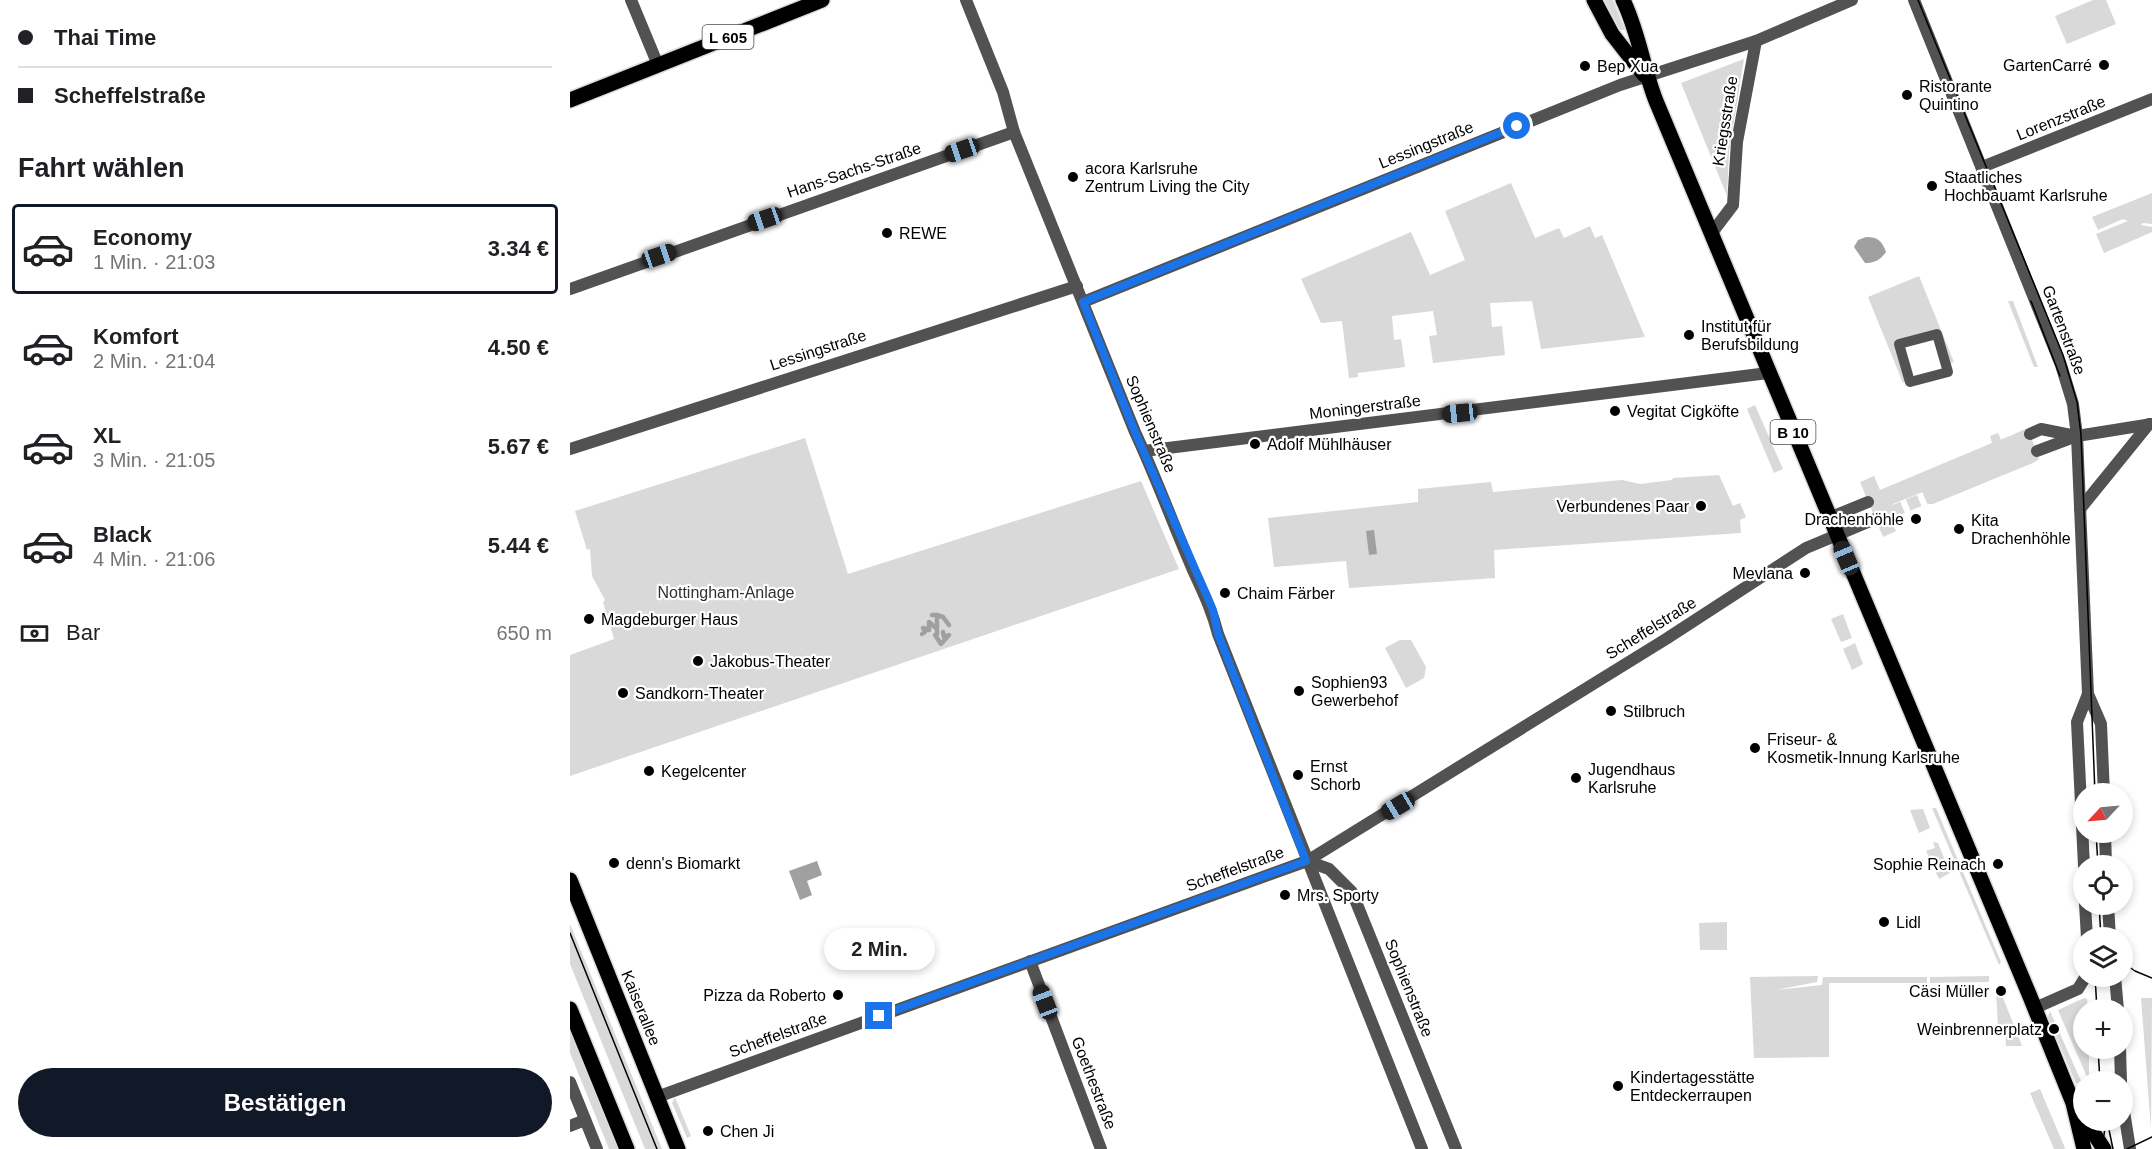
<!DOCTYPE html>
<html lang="de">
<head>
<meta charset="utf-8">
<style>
  body { margin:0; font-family:Arial,sans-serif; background:#f6f6f6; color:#202124; height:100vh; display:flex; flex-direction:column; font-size:22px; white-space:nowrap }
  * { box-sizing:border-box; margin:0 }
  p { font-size:20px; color:#757577 }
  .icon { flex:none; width:33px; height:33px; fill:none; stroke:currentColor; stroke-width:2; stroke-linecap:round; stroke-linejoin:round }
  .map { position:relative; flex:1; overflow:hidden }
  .details { display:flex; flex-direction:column; background:#fff; width:570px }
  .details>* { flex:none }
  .hud { display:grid; align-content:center; height:132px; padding:0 18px; background:#fff }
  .needle { width:39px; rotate:244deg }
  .buttons { position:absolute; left:1503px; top:783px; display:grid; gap:12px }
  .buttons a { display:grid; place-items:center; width:60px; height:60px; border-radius:50%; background:#fff; box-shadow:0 3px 9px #0003; font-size:30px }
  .end { position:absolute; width:27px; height:27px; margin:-14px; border:8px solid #1a73e8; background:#fff; box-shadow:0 0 0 3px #fff }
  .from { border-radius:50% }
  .bubble { position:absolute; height:42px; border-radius:21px; background:#fff; box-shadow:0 3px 9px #0003; font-size:20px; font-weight:700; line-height:42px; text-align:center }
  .car { position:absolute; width:18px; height:36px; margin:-18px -9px; border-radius:8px; box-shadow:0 0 4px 2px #0007; background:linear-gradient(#222 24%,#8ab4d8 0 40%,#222 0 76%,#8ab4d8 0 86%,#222 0) }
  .hud b { display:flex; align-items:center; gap:21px; height:57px; font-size:22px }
  .hud b+b { border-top:2px solid #e0e0e0 }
  .hud i { width:15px; height:15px; background:#202124 }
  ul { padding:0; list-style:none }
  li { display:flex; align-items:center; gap:18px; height:90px; margin:0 12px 9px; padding:0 6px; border:3px solid transparent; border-radius:6px }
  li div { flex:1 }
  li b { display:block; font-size:22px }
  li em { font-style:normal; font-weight:700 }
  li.selected { border-color:#111827 }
  li>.icon { width:54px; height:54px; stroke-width:1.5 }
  h2 { padding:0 18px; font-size:27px; line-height:72px }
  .pay { display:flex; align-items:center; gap:15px; height:66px; padding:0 18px; font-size:22px }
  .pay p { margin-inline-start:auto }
  .cta { display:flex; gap:12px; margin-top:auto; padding:12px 18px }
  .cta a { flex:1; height:69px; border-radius:36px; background:#111827; color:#fff; font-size:24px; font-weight:700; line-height:69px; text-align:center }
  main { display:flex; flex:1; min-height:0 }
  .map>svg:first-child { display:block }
</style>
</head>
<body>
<main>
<section class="details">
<div class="hud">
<b><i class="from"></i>Thai Time</b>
<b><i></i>Scheffelstraße</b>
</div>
<h2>Fahrt wählen</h2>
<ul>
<li class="selected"><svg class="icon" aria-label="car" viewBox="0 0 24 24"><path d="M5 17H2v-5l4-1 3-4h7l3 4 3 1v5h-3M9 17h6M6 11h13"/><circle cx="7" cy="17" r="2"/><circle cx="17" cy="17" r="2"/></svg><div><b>Economy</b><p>1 Min. · 21:03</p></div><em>3.34 €</em></li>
<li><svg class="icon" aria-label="car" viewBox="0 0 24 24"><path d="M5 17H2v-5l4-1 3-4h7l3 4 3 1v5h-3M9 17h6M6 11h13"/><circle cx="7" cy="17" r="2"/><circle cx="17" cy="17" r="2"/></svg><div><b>Komfort</b><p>2 Min. · 21:04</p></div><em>4.50 €</em></li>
<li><svg class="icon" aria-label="car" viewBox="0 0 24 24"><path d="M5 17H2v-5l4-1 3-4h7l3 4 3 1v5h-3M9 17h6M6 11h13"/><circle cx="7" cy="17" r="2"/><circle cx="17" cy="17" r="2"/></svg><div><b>XL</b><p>3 Min. · 21:05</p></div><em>5.67 €</em></li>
<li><svg class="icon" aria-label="car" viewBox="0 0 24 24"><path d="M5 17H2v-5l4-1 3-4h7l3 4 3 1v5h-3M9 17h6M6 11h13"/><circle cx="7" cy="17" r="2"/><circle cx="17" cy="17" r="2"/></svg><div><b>Black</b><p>4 Min. · 21:06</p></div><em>5.44 €</em></li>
</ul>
<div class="pay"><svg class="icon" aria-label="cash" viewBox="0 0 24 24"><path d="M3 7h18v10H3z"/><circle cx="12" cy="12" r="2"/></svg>Bar<p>650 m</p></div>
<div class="cta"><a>Bestätigen</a></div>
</section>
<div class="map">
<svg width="1582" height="1149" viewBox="0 0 1582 1149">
  <rect width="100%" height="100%" fill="#fff"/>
  <g fill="#d9d9d9">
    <path d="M1034 0H1043L1055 30H1050Z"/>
    <path d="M1523 0H1536L1546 24 1497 44 1485 16Z"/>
    <path d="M1174 59 1159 152 1157 196 1111 83Z"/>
    <path d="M941 183 965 238 989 228 994 238 1020 226 1025 238 1032 235 1075 337 971 349 962 301 920 303 922 327 932 326 935 355 863 363 859 336 867 335 863 311 822 316 824 340 831 339 835 367 788 373V377L779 378 772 321 751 323 731 279 841 232 860 275 895 260 875 211Z"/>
    <path d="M1582 193V224L1573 223 1571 225 1582 227V232L1534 253 1526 234 1558 221 1553 219 1528 230 1522 217Z"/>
    <path d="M1349 276 1384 362 1376 365 1367 334 1330 344 1339 380 1333 383 1298 297Z"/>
    <path d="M1438 301H1443L1468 367H1464Z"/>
    <path d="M1185 405 1213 469 1204 473 1177 409Z"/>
    <path d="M1458 428 1469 459 1465 462 1363 504H1358L1353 492 1323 504 1328 515 1320 518 1326 531 1313 537 1290 482 1304 476 1310 490 1422 443 1420 436 1428 433 1431 440Z"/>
    <path d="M235 438 278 574 571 481 609 569 0 776V655L44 639 33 602 35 600 22 576 20 549 17 550 5 511Z"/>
    <path d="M1149 475 1163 506 1170 503 1176 517 1170 520 1171 533 924 550 925 578 779 588 776 561 704 567 698 518 848 502V489L921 482 923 492 1052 480 1070 484 1102 480 1103 478Z"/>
    <path d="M1273 614 1282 638 1271 642 1261 619Z"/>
    <path d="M830 640H841L856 667 854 678 836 688 815 648Z"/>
    <path d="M1285 643 1293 664 1282 670 1273 649Z"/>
    <path d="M1362 808H1366L1431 962 1429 965Z"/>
    <path d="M1353 809 1360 828 1349 833 1340 810Z"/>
    <path d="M1363 842 1368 843 1380 873 1369 879 1356 851 1365 848Z"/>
    <path d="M1157 922V950H1130L1129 923Z"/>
    <path d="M0 924 92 1149H75L0 964Z"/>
    <path d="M1248 976 1247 982 1206 990 1252 985 1253 977H1357V983H1259V1057L1184 1058 1180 977Z"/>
    <path d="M1419 976V982L1360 983V977Z"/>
    <path d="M1426 990H1430L1452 1046H1436L1435 1028H1428Z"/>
    <path d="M1514 998 1517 999 1518 1009 1514 1010V1048L1519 1049V1076L1517 1077 1488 1010Z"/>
    <path d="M1571 998H1582L1581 1129Z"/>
    <path d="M1480 1011 1511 1081 1506 1084 1478 1017Z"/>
    <path d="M0 1028 50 1149H39L0 1053Z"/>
    <path d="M1470 1089 1495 1148 1494 1149H1484L1460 1093Z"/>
    <path d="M105 1097 121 1136 117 1138 102 1103Z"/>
  </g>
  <g fill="#a0a0a0">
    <path d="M1296 237C1308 237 1312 241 1316 252 1310 260 1305 263 1295 263L1284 247 1288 240Z"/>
    <path d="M804 530 807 554 799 555 796 531Z"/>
    <path d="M247 861 252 875 237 881 242 895 230 900 219 871Z"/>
  </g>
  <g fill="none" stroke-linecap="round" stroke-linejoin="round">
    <g stroke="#a0a0a0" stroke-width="4.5">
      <path d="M362 615H367V634L365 635 371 644 379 635 374 637 373 632"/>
      <path d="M367 615 373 617 379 625"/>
      <path d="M352 634 355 632 353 628 359 630V622L366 628"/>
    </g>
    <g stroke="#d9d9d9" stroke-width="12" stroke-dasharray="12 6" stroke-linecap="butt">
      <path d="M1298 502 1460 434"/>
      <path d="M1305 519 1467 451"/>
    </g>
    <defs>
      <g id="primary">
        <path d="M1024 0 1042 34 1074 75"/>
        <path d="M1053 0C1069 33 1073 68 1086 101L1459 994 1503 1103 1514 1149"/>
        <path d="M0 100 252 0"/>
        <path d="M0 880 108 1149"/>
        <path d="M0 1009 57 1149"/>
        <path d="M1515 1120 1534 1149"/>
      </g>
    </defs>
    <use href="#primary" stroke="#dbdbdb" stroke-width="18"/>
    <path stroke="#525252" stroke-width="10" d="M1367 334 1378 372 1340 382 1329 344Z"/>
    <g stroke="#525252" stroke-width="12">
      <path d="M61 0 88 65"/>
      <path d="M396 0 433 92 444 132 565 432C586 477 603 524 623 570 633 592 642 610 648 634L852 1149"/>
      <path d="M1412 167 1582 99"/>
      <path d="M1141 234 1163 205 1167 142 1186 41"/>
      <path d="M0 289 444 132"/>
      <path d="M513 302 1050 85 1186 41 1282 0"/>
      <path d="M0 449 507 286"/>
      <path d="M574 451 1198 373"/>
      <path d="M737 861 759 869 782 892 886 1149"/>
      <path d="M460 961 531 1149"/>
      <path d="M0 1082 27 1149"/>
      <path d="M87 1097 737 861 1096 639 1236 548 1267 535"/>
      <path d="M0 1126 15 1120"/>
    </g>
    <g stroke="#525252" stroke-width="12">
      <path d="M1344 0 1491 365 1503 404 1507 436 1518 694 1531 724 1534 794"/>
      <path d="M1460 434 1471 429 1506 436"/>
      <path d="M1467 451 1507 436 1582 424"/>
      <path d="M1510 509 1579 424"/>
      <path d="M1259 518 1298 502"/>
      <path d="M1267 535 1305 519"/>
      <path d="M1535 832 1536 866"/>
      <path d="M1514 866 1507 722 1518 694"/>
      <path d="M1515 904 1517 938"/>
      <path d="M1538 904 1540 938"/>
      <path d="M1545 976 1548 1010"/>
      <path d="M1465 1008 1508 989 1516 976"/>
      <path d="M1550 1048 1551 1082"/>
      <path d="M1552 1099 1560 1149"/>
    </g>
    <use href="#primary" stroke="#000" stroke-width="15"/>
    <g stroke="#000" stroke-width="1.5">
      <path d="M1348 0 1493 355 1507 402 1511 435 1525 794"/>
      <path d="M1461 301 1490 376"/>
      <path d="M1526 832 1528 866"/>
      <path d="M1529 904 1531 938"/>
      <path d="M0 933 87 1149"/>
      <path d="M1552 962 1565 971 1582 978"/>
      <path d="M1525 976 1527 1010"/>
      <path d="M1528 1048 1530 1082"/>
      <path d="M1538 1125 1543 1149"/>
      <path d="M1514 1149 1528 1120"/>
      <path d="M1528 1149 1534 1135 1536 1120"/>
      <path d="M1557 1149 1582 1137"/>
    </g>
  </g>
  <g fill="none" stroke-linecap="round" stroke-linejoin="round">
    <path stroke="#1a73e8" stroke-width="8" d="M309 1016 736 861 648 634 643 610 565 432 513 302 947 126"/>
  </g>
  <g fill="#000" stroke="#fff" stroke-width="2">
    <circle cx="1534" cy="65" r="6"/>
    <circle cx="1015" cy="66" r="6"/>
    <circle cx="1337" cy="95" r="6"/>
    <circle cx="503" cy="177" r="6"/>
    <circle cx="1362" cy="186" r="6"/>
    <circle cx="317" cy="233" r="6"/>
    <circle cx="1119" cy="335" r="6"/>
    <circle cx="1045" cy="411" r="6"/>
    <circle cx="685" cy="444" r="6"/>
    <circle cx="1131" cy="506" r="6"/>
    <circle cx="1346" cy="519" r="6"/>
    <circle cx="1389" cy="529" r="6"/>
    <circle cx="1235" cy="573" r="6"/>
    <circle cx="655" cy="593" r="6"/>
    <circle cx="19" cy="619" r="6"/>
    <circle cx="128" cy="661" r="6"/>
    <circle cx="729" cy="691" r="6"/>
    <circle cx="53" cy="693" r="6"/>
    <circle cx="1041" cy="711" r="6"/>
    <circle cx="1185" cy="748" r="6"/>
    <circle cx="79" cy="771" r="6"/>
    <circle cx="728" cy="775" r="6"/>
    <circle cx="1006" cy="778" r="6"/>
    <circle cx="44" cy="863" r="6"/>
    <circle cx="1428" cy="864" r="6"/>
    <circle cx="715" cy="895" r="6"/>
    <circle cx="1314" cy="922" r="6"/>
    <circle cx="1431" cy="991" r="6"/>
    <circle cx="268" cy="995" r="6"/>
    <circle cx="1484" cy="1029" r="6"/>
    <circle cx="1048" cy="1086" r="6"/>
    <circle cx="138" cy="1131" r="6"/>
  </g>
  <g text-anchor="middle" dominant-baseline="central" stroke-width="4.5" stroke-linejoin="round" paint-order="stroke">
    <g fill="#fff" stroke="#4c4c4c" stroke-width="1.5">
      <rect x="132.5" y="25" width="51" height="24" rx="4.5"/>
      <rect x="1200.5" y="420" width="45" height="24" rx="4.5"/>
    </g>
    <g font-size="15" font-weight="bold" fill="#000">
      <text x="158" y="37">L 605</text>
      <text x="1223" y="432">B 10</text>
    </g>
    <g font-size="16" fill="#000" stroke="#fff" text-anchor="start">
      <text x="1522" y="65" text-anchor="end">GartenCarré</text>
      <text x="1027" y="66">Bep Xua</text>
      <text x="1349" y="86">Ristorante<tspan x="1349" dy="18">Quintino</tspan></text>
      <text x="515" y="168">acora Karlsruhe<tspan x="515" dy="18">Zentrum Living the City</tspan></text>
      <text x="1374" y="177">Staatliches<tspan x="1374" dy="18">Hochbauamt Karlsruhe</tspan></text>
      <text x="329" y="233">REWE</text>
      <text x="1131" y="326">Institut für<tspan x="1131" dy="18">Berufsbildung</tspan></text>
      <text x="1057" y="411">Vegitat Cigköfte</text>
      <text x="697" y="444">Adolf Mühlhäuser</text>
      <text x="1119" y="506" text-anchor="end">Verbundenes Paar</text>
      <text x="1334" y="519" text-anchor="end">Drachenhöhle</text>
      <text x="1401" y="520">Kita<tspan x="1401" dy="18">Drachenhöhle</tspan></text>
      <text x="1223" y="573" text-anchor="end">Mevlana</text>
      <text x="667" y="593">Chaim Färber</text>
      <text x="31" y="619">Magdeburger Haus</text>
      <text x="140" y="661">Jakobus-Theater</text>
      <text x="741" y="682">Sophien93<tspan x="741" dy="18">Gewerbehof</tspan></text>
      <text x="65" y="693">Sandkorn-Theater</text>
      <text x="1053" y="711">Stilbruch</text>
      <text x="1197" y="739">Friseur- &amp;<tspan x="1197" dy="18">Kosmetik-Innung Karlsruhe</tspan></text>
      <text x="740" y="766">Ernst<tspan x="740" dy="18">Schorb</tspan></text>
      <text x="1018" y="769">Jugendhaus<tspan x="1018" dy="18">Karlsruhe</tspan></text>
      <text x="91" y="771">Kegelcenter</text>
      <text x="56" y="863">denn's Biomarkt</text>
      <text x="1416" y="864" text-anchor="end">Sophie Reinach</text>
      <text x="727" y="895">Mrs. Sporty</text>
      <text x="1326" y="922">Lidl</text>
      <text x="1419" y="991" text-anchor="end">Cäsi Müller</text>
      <text x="256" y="995" text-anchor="end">Pizza da Roberto</text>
      <text x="1472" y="1029" text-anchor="end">Weinbrennerplatz</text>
      <text x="1060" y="1077">Kindertagesstätte<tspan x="1060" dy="18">Entdeckerraupen</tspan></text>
      <text x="150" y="1131">Chen Ji</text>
    </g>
    <g font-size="16" fill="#000" stroke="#fff">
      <text transform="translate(1491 118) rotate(-22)">Lorenzstraße</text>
      <text transform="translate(1155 121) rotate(-81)">Kriegsstraße</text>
      <text transform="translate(856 145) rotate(-22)">Lessingstraße</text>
      <text transform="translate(284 170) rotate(-19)">Hans-Sachs-Straße</text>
      <text transform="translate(1494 330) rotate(69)">Gartenstraße</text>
      <text transform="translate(248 350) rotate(-18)">Lessingstraße</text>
      <text transform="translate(795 407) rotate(-7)">Moningerstraße</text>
      <text transform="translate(581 424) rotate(67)">Sophienstraße</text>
      <text transform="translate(1081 628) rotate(-32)">Scheffelstraße</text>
      <text transform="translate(665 869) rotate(-20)">Scheffelstraße</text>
      <text transform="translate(839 988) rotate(68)">Sophienstraße</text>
      <text transform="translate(71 1008) rotate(68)">Kaiserallee</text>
      <text transform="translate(208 1035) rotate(-20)">Scheffelstraße</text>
      <text transform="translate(524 1083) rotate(69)">Goethestraße</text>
    </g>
    <g font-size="16" fill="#303030" stroke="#fff">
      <text x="156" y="592">Nottingham-Anlage</text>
    </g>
  </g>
</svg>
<div class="buttons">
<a><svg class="needle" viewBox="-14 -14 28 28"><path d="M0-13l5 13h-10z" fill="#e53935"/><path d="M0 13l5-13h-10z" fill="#757577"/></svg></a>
<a><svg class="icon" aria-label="locate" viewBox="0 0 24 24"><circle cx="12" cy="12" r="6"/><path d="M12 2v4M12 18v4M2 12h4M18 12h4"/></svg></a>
<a><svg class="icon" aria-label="layers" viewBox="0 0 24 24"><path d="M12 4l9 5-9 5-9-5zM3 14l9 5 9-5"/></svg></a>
<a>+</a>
<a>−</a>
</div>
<i class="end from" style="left:947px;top:126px"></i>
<i class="end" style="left:309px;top:1016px"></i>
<div class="bubble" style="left:254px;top:928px;width:111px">2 Min.</div>
<i class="car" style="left:392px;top:150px;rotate:251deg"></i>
<i class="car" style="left:195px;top:219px;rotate:251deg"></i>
<i class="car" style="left:89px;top:256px;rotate:71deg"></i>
<i class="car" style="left:890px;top:413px;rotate:264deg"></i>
<i class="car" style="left:1276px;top:558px;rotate:337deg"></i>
<i class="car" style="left:828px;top:806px;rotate:239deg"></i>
<i class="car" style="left:475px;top:1002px;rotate:339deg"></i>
</div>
</main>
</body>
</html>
